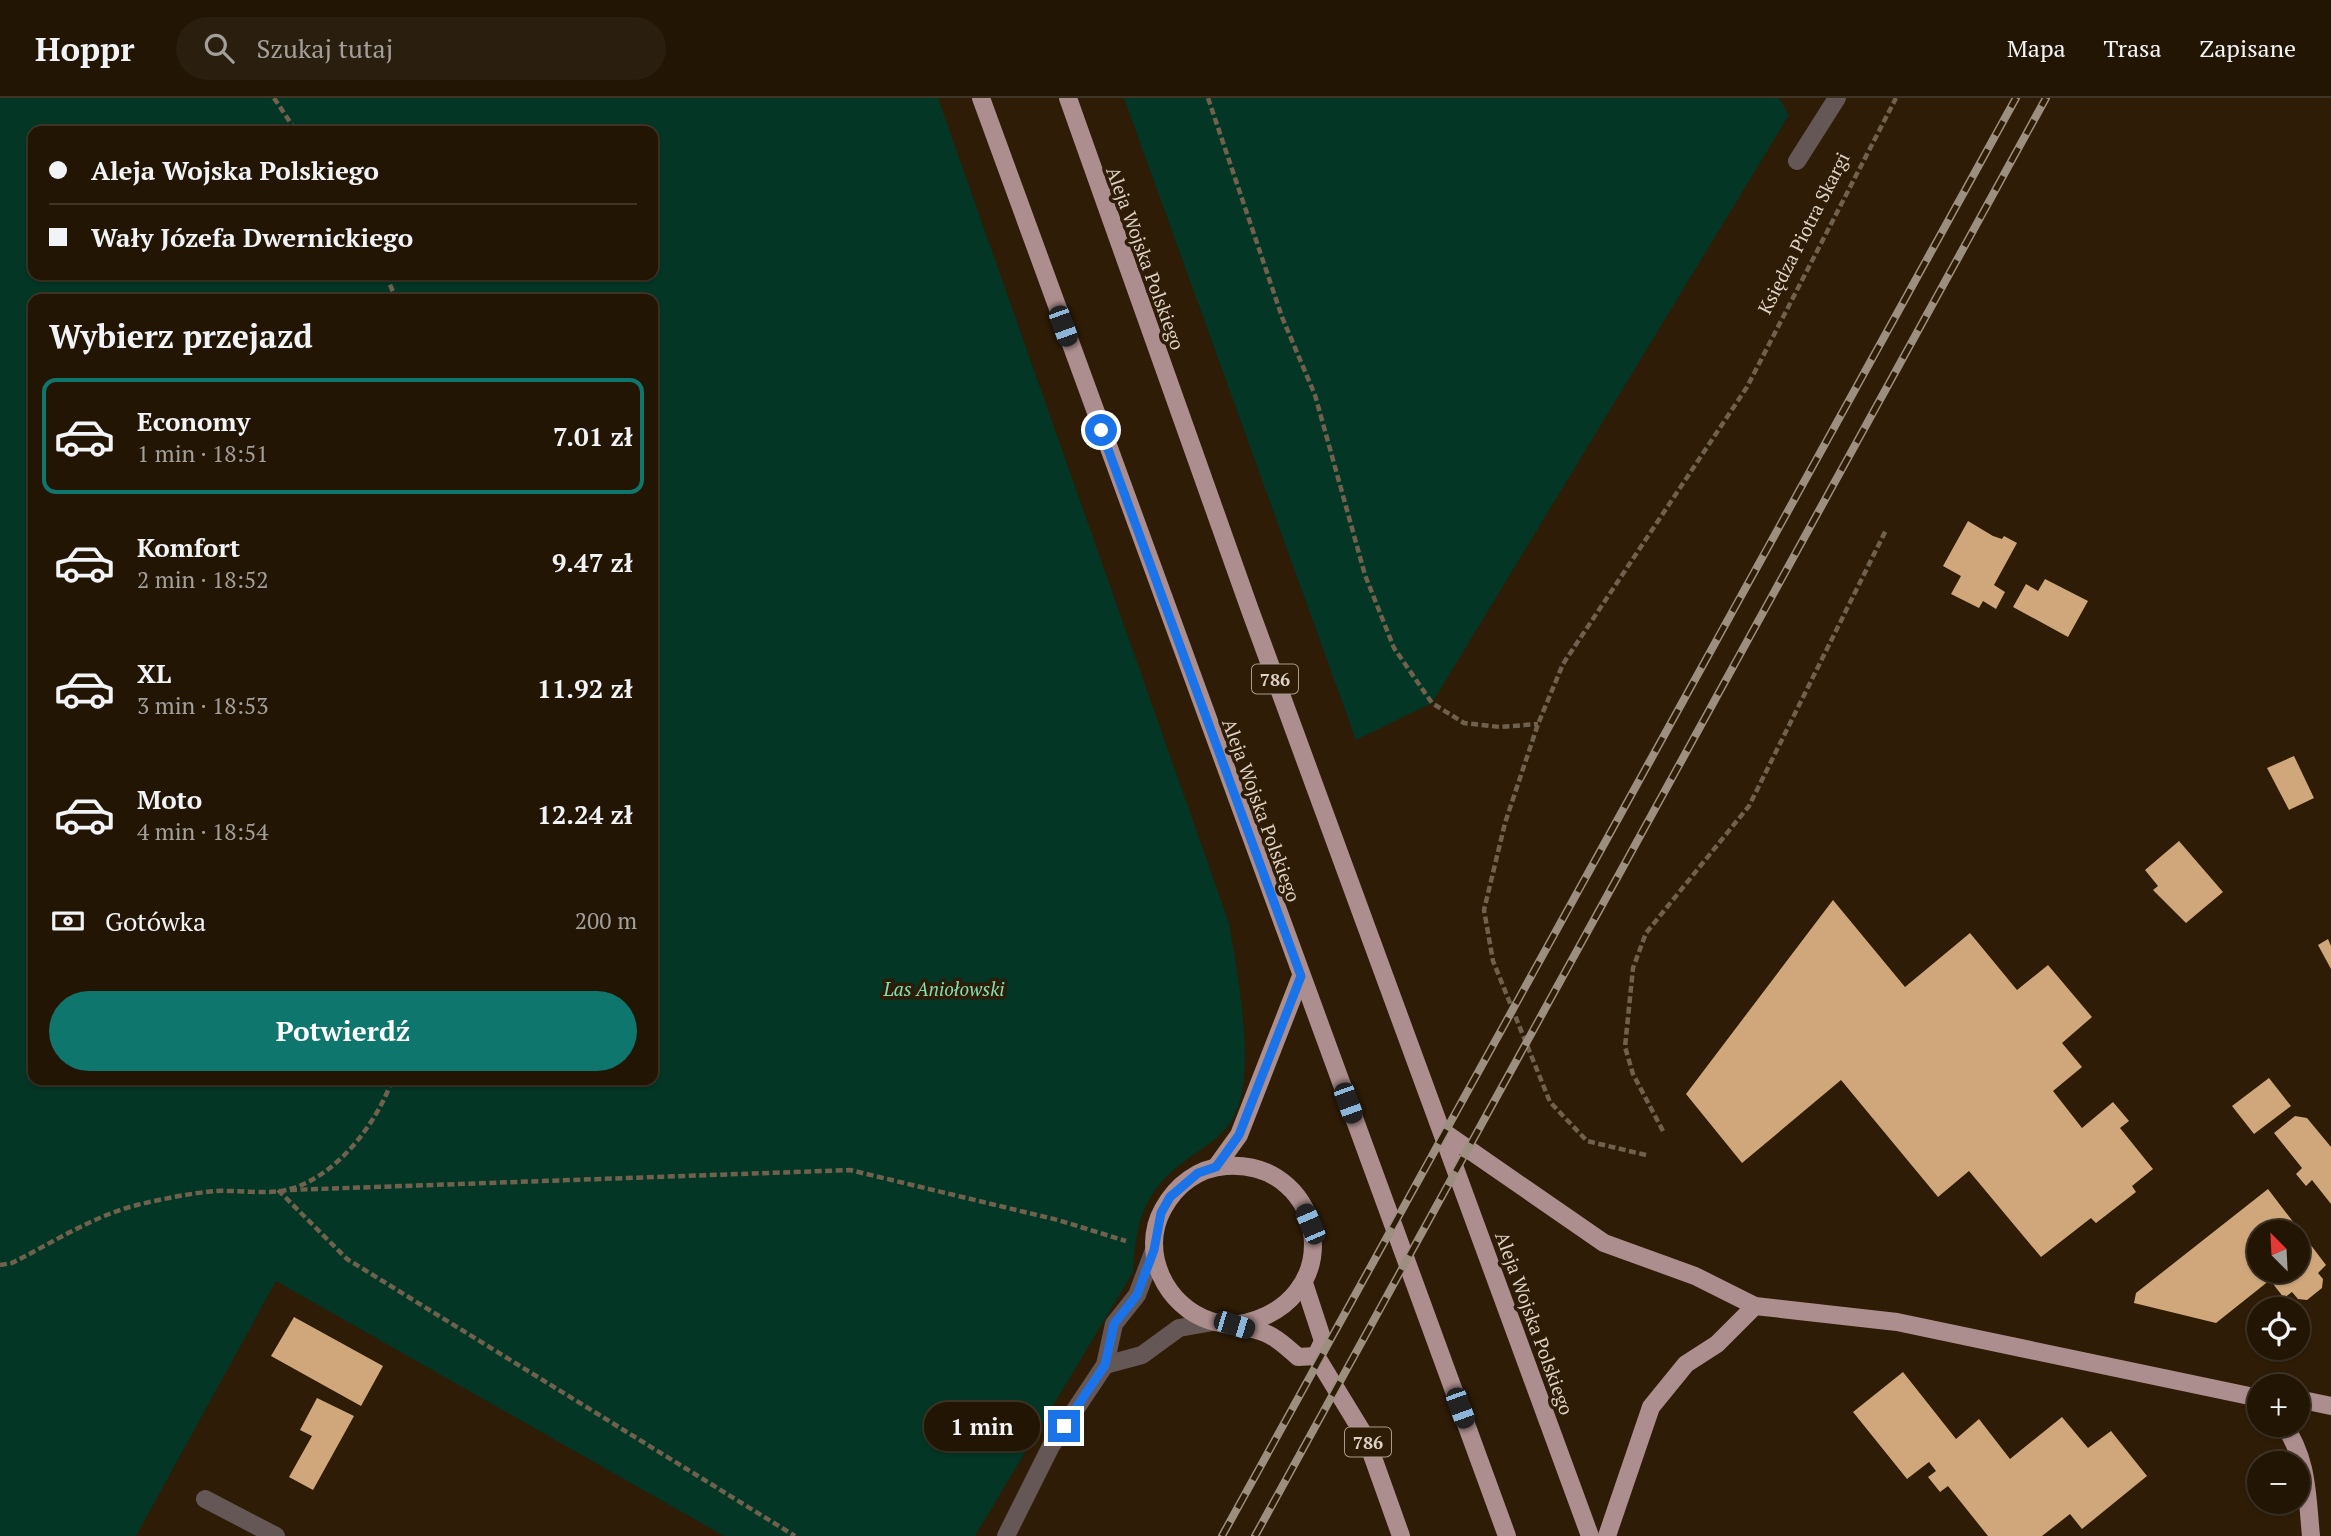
<!DOCTYPE html>
<html lang="pl">
<head>
<meta charset="utf-8">
<style>
  body { margin:0; font-family:"PT Serif",serif; background:#2a1e0e; color:#f1f3f6; height:100vh; display:flex; flex-direction:column; font-size:26px; white-space:nowrap }
  * { box-sizing:border-box; margin:0 }
  p { font-size:23px; color:#a29f9a }
  .icon { flex:none; width:38px; height:38px; fill:none; stroke:currentColor; stroke-width:2; stroke-linecap:round; stroke-linejoin:round }
  .map { position:relative; flex:1; overflow:hidden }
  .side { position:absolute; left:28px; top:196px; width:630px; height:791px; display:flex; flex-direction:column; background:#221504; border-radius:14px; box-shadow:0 2px 5px #0004,0 0 0 2px #3f3426 }
  .side>* { flex:none }
  .banner { position:absolute; left:28px; top:28px; width:630px; height:154px; border-radius:14px; box-shadow:0 2px 5px #0004,0 0 0 2px #3f3426; display:grid; align-content:center; height:154px; padding:0 21px; background:#221504 }
  .needle { width:46px; rotate:336deg }
  .buttons { position:absolute; left:2247px; top:1122px; display:grid; gap:14px }
  .buttons a { display:grid; place-items:center; width:63px; height:63px; border-radius:50%; background:#221504; box-shadow:0 2px 5px #0004,0 0 0 2px #3f3426; font-size:35px }
  .end { position:absolute; width:32px; height:32px; margin:-16px; border:9px solid #1a73e8; background:#fff; box-shadow:0 0 0 4px #fff }
  .from { border-radius:50% }
  .bubble { position:absolute; height:49px; border-radius:24px; background:#221504; box-shadow:0 2px 5px #0004,0 0 0 2px #3f3426; font-size:23px; font-weight:800; line-height:49px; text-align:center }
  .car { position:absolute; width:21px; height:42px; margin:-21px -10px; border-radius:9px; box-shadow:0 0 5px 2px #0007; background:linear-gradient(#222 24%,#8ab4d8 0 40%,#222 0 76%,#8ab4d8 0 86%,#222 0) }
  .banner b { display:flex; align-items:center; gap:24px; height:66px; font-size:26px }
  .banner b+b { border-top:2px solid #3f3426 }
  .banner i { width:18px; height:18px; background:#f1f3f6 }
  ul { padding:0; list-style:none }
  li { display:flex; align-items:center; gap:21px; height:116px; margin:0 14px 10px; padding:0 7px; border:4px solid transparent; border-radius:14px }
  li div { flex:1 }
  li b { display:block; font-size:26px }
  li em { font-style:normal; font-weight:800 }
  li.selected { border-color:#0f766e }
  li>.icon { width:63px; height:63px; stroke-width:1.5 }
  h2 { padding:0 21px; font-size:32px; line-height:84px }
  .pay { display:flex; align-items:center; gap:18px; height:77px; padding:0 21px; font-size:26px }
  .pay p { margin-inline-start:auto }
  .action { display:flex; gap:14px; margin-top:auto; padding:14px 21px }
  .action a { flex:1; height:80px; border-radius:42px; background:#0f766e; color:#fff; font-size:28px; font-weight:800; line-height:80px; text-align:center }
  header { display:flex; align-items:center; gap:42px; box-sizing:border-box; height:98px; padding:0 35px; background:#221504; border-bottom:2px solid #3f3426 }
  header strong { font-size:33px }
  nav { display:flex; gap:38px; margin-inline-start:auto; font-size:24px }
  .search { width:490px; height:63px; background:#2a1e0e; display:flex; align-items:center; gap:18px; box-sizing:border-box; padding:0 24px; border-radius:38px; color:#a29f9a; font-size:26px }
  .map>svg:first-child { display:block }
</style>
</head>
<body>
<header>
<strong>Hoppr</strong>
<div class="search"><svg class="icon" aria-label="search" viewBox="0 0 24 24"><circle cx="10" cy="10" r="6"/><path d="M15 15l6 6"/></svg>Szukaj tutaj</div>
<nav><a>Mapa</a><a>Trasa</a><a>Zapisane</a></nav>
</header>
<div class="map">
<svg width="2331" height="1438" viewBox="0 0 2331 1438">
  <rect width="100%" height="100%" fill="#2e1c06"/>
  <g fill="#033624" fill-rule="evenodd">
    <path d="M0 0H938L1229 825C1237 874 1258 976 1233 1020 1222 1040 1202 1050 1185 1063 1143 1094 1136 1124 1133 1174L975 1438H724L276 1183 136 1438H0ZM33 33H653V177H33ZM33 201H653V982H33Z"/>
    <path d="M1124 0H1779L1789 17 1432 605 1356 642Z"/>
  </g>
  <g fill="#d0a77a" fill-rule="evenodd">
    <path d="M1968 423 1993 438 2002 441 2004 438 2017 445 1994 487 2005 494 1996 511 1983 503 1979 510 1951 496 1961 478 1943 468Z"/>
    <path d="M2045 481 2088 503 2068 539 2013 509 2026 486 2038 493Z"/>
    <path d="M2294 658 2314 700 2289 712 2267 670Z"/>
    <path d="M2179 743 2223 794 2186 825 2153 792 2158 788 2145 772Z"/>
    <path d="M1833 802 1905 889 1970 835 2017 892 2048 867 2092 919 2062 945 2082 969 2053 993 2082 1030 2113 1004 2129 1023 2120 1030 2153 1071 2132 1088 2136 1094 2096 1125 2091 1120 2041 1159 1969 1073 1938 1099 1841 982 1742 1065 1686 996Z"/>
    <path d="M2328 841 2331 848V871L2318 847Z"/>
    <path d="M2269 980 2291 1008 2254 1036 2232 1008Z"/>
    <path d="M2295 1018 2307 1020 2331 1049V1106L2312 1082 2306 1088 2296 1076 2302 1070 2274 1035Z"/>
    <path d="M2268 1091 2326 1167 2318 1175 2323 1181 2322 1190 2307 1202 2298 1201 2292 1194 2284 1200 2270 1182 2216 1225 2134 1205 2136 1195ZM2259 1134H2298V1172H2259Z"/>
    <path d="M294 1219 383 1268 361 1308 271 1258Z"/>
    <path d="M1903 1274 1956 1341 1979 1321 2010 1361 2062 1319 2088 1350 2111 1333 2147 1378 2082 1431 2070 1416 2042 1438H1988L1948 1388 1940 1394 1928 1379 1936 1373 1929 1364 1907 1381 1853 1314Z"/>
    <path d="M317 1300 354 1318 313 1392 289 1379 312 1338 300 1332Z"/>
  </g>
  <g fill="none" stroke-linecap="round" stroke-linejoin="round">
    <g stroke="#70614e" stroke-width="4.5" stroke-dasharray="7 3.5" stroke-linecap="butt">
      <path d="M274 0 296 33"/>
      <path d="M1208 0 1282 219 1315 297 1365 477 1394 550 1432 605 1464 625 1500 629 1538 626"/>
      <path d="M386 177 396 201"/>
      <path d="M1663 1033 1633 976 1625 949 1633 870 1646 835 1749 708 1886 432"/>
      <path d="M1646 1057 1587 1043 1550 1004 1493 863 1484 812 1505 725 1538 626 1563 566 1747 289 1896 0"/>
      <path d="M278 1092 347 1161 795 1438"/>
      <path d="M290 1092 850 1072 1058 1122 1126 1143"/>
      <path d="M0 1167 12 1165C52 1145 93 1118 137 1107 162 1101 191 1095 216 1093 237 1092 272 1097 290 1091 337 1078 377 1025 392 982"/>
    </g>
    <path stroke="#665757" stroke-width="18" d="M205 1401 276 1438"/>
    <path stroke="#665757" stroke-width="18" d="M1797 63 1837 0"/>
    <g stroke="#665757" stroke-width="18">
      <path d="M1105 1267 1142 1257 1179 1230 1213 1224"/>
      <path d="M1006 1438 1051 1348 1105 1267 1114 1226 1137 1197 1154 1152"/>
    </g>
    <g stroke="#ad8e8e" stroke-width="18">
      <path d="M981 0 1507 1438"/>
      <path d="M1068 0 1250 512 1590 1438"/>
      <path d="M1442 1033 1604 1145 1695 1178 1755 1208 1897 1224 2259 1300"/>
      <path d="M1216 1069 1239 1037 1301 878"/>
      <path d="M1304 1185 1323 1243 1316 1258"/>
      <path d="M1234 1227C1352 1209 1328 1061 1226 1068 1198 1070 1176 1087 1163 1111 1139 1154 1166 1209 1211 1223 1231 1229 1255 1228 1273 1239 1282 1244 1290 1252 1298 1259L1316 1258"/>
      <path d="M1316 1258 1366 1340 1401 1438"/>
      <path d="M2298 1301 2331 1308"/>
      <path d="M2283 1326C2308 1360 2307 1398 2311 1438"/>
      <path d="M1607 1438 1651 1309 1686 1266 1717 1246 1755 1208"/>
    </g>
    <defs>
      <g id="rail">
        <path d="M1222 1438 2016 0"/>
        <path d="M1255 1438 2046 0"/>
      </g>
    </defs>
    <use href="#rail" stroke="#9d8f7f" stroke-width="8"/>
    <use href="#rail" stroke="#2e1c06" stroke-width="5" stroke-dasharray="16" stroke-linecap="butt"/>
  </g>
  <g fill="none" stroke-linecap="round" stroke-linejoin="round">
    <path stroke="#1a73e8" stroke-width="9" d="M1064 1328 1105 1267 1114 1226 1137 1197 1154 1152 1161 1115 1170 1099 1198 1075 1216 1069 1239 1037 1301 878 1101 332"/>
  </g>
  <g text-anchor="middle" dominant-baseline="central" stroke-width="7" stroke-linejoin="round" paint-order="stroke">
    <g fill="#2e1c06" stroke="#a89b8c" stroke-width="2">
      <rect x="1252" y="566.5" width="46" height="29" rx="5"/>
      <rect x="1345" y="1329.5" width="46" height="29" rx="5"/>
    </g>
    <g font-size="18" font-weight="bold" fill="#ddd1c5">
      <text x="1275" y="581">786</text>
      <text x="1368" y="1344">786</text>
    </g>
    <g font-size="19" fill="#ddd1c5" stroke="#2e1c06">
      <text transform="translate(1803 135) rotate(-63)">Księdza Piotra Skargi</text>
      <text transform="translate(1146 160) rotate(70)">Aleja Wojska Polskiego</text>
      <text transform="translate(1262 712) rotate(70)">Aleja Wojska Polskiego</text>
      <text transform="translate(1535 1225) rotate(70)">Aleja Wojska Polskiego</text>
    </g>
    <g font-size="19" font-style="italic" fill="#81deb5" stroke="#2e1c06">
      <text x="944" y="890">Las Aniołowski</text>
    </g>
  </g>
</svg>
<div class="buttons">
<a><svg class="needle" viewBox="-14 -14 28 28"><path d="M0-13l5 13h-10z" fill="#e53935"/><path d="M0 13l5-13h-10z" fill="#a29f9a"/></svg></a>
<a><svg class="icon" aria-label="locate" viewBox="0 0 24 24"><circle cx="12" cy="12" r="6"/><path d="M12 2v4M12 18v4M2 12h4M18 12h4"/></svg></a>
<a>+</a>
<a>−</a>
</div>
<i class="end from" style="left:1101px;top:332px"></i>
<i class="end" style="left:1064px;top:1328px"></i>
<div class="bubble" style="left:924px;top:1304px;width:116px">1 min</div>
<i class="car" style="left:1063px;top:228px;rotate:160deg"></i>
<i class="car" style="left:1348px;top:1005px;rotate:160deg"></i>
<i class="car" style="left:1310px;top:1126px;rotate:337deg"></i>
<i class="car" style="left:1234px;top:1227px;rotate:107deg"></i>
<i class="car" style="left:1460px;top:1310px;rotate:160deg"></i>
<div class="banner">
<b><i class="from"></i>Aleja Wojska Polskiego</b>
<b><i></i>Wały Józefa Dwernickiego</b>
</div>
<section class="side">
<h2>Wybierz przejazd</h2>
<ul>
<li class="selected"><svg class="icon" aria-label="car" viewBox="0 0 24 24"><path d="M5 17H2v-5l4-1 3-4h7l3 4 3 1v5h-3M9 17h6M6 11h13"/><circle cx="7" cy="17" r="2"/><circle cx="17" cy="17" r="2"/></svg><div><b>Economy</b><p>1 min · 18:51</p></div><em>7.01 zł</em></li>
<li><svg class="icon" aria-label="car" viewBox="0 0 24 24"><path d="M5 17H2v-5l4-1 3-4h7l3 4 3 1v5h-3M9 17h6M6 11h13"/><circle cx="7" cy="17" r="2"/><circle cx="17" cy="17" r="2"/></svg><div><b>Komfort</b><p>2 min · 18:52</p></div><em>9.47 zł</em></li>
<li><svg class="icon" aria-label="car" viewBox="0 0 24 24"><path d="M5 17H2v-5l4-1 3-4h7l3 4 3 1v5h-3M9 17h6M6 11h13"/><circle cx="7" cy="17" r="2"/><circle cx="17" cy="17" r="2"/></svg><div><b>XL</b><p>3 min · 18:53</p></div><em>11.92 zł</em></li>
<li><svg class="icon" aria-label="car" viewBox="0 0 24 24"><path d="M5 17H2v-5l4-1 3-4h7l3 4 3 1v5h-3M9 17h6M6 11h13"/><circle cx="7" cy="17" r="2"/><circle cx="17" cy="17" r="2"/></svg><div><b>Moto</b><p>4 min · 18:54</p></div><em>12.24 zł</em></li>
</ul>
<div class="pay"><svg class="icon" aria-label="cash" viewBox="0 0 24 24"><path d="M3 7h18v10H3z"/><circle cx="12" cy="12" r="2"/></svg>Gotówka<p>200 m</p></div>
<div class="action"><a>Potwierdź</a></div>
</section>
</div>
</body>
</html>
